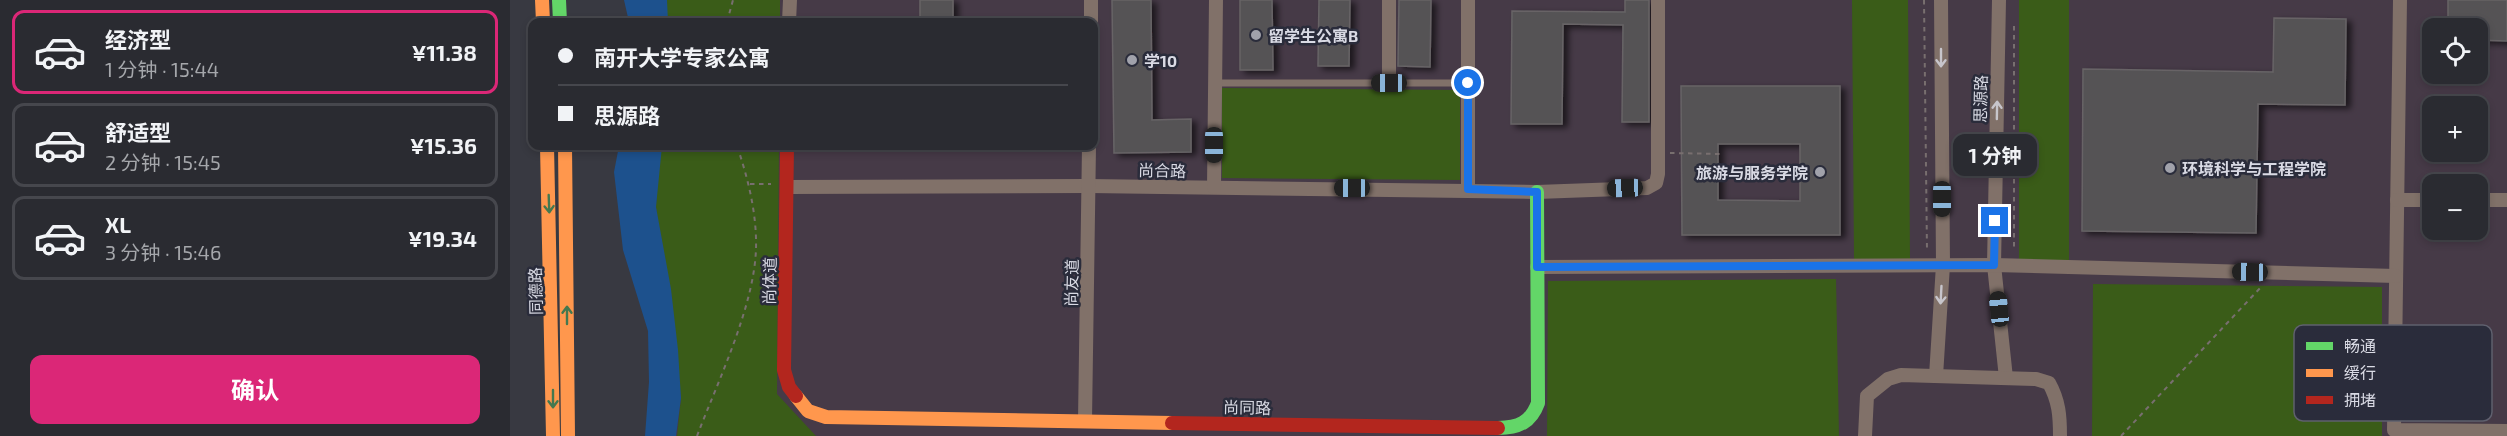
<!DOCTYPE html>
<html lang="zh">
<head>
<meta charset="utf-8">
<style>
  body { margin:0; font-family:"Exo 2","Noto Sans SC",sans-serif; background:#36373d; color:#f1f3f6; height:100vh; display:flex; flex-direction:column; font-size:22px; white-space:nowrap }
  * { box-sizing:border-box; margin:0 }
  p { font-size:20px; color:#a5a7ab }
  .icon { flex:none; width:33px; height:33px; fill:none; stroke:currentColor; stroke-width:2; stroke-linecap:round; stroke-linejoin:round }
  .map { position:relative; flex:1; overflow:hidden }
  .details { display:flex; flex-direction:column; background:#2a2b31; width:510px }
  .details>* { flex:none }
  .guide { position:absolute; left:18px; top:18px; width:570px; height:132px; border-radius:12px; box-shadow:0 3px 9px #0003,0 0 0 2px #46474d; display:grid; align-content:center; height:132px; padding:0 30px; background:#2a2b31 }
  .controls { position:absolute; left:1912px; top:18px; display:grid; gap:12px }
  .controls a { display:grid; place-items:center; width:66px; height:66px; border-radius:12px; background:#2a2b31; box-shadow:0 3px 9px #0003,0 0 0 2px #46474d; font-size:30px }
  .end { position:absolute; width:27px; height:27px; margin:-14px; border:8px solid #1a73e8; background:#fff; box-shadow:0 0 0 3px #fff }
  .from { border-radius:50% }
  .bubble { position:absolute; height:42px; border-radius:12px; background:#2a2b31; box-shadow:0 3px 9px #0003,0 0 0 2px #46474d; font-size:20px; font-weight:700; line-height:42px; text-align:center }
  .car { position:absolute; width:18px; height:36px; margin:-18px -9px; border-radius:8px; box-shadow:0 0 4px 2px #0007; background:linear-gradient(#222 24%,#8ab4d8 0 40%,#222 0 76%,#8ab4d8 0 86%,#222 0) }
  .guide b { display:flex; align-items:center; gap:21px; height:57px; font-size:22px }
  .guide b+b { border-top:2px solid #46474d }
  .guide i { width:15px; height:15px; background:#f1f3f6 }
  ul { padding:10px 0 0; list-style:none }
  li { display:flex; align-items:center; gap:18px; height:84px; margin:0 12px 9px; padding:0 18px; border:3px solid #46474d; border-radius:12px }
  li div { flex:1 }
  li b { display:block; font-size:22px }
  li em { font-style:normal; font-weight:700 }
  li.on { border-color:#db2777 }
  li>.icon { width:54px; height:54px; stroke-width:1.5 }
  .action { display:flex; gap:12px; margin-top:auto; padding:12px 30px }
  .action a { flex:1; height:69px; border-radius:12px; background:#db2777; color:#fff; font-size:24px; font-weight:700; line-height:69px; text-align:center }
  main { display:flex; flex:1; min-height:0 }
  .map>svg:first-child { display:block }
</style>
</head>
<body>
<main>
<section class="details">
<ul>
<li class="on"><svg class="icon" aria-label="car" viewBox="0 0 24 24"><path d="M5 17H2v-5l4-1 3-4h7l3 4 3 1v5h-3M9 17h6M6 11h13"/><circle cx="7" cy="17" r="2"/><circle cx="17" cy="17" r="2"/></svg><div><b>经济型</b><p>1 分钟 · 15:44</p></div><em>¥11.38</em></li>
<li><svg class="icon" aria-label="car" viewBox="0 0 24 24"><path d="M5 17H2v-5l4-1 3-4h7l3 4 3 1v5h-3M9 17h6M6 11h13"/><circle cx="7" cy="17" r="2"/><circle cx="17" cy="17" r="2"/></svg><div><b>舒适型</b><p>2 分钟 · 15:45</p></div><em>¥15.36</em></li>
<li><svg class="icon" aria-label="car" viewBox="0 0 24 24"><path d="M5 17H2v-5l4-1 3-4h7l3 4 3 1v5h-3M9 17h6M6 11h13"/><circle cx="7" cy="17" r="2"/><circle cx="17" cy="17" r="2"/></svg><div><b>XL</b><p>3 分钟 · 15:46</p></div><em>¥19.34</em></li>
</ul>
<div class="action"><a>确认</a></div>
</section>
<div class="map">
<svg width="1997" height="436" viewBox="0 0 1997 436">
  <defs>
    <filter id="shadow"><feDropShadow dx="5" dy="3" stdDeviation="3" flood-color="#0009"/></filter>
  </defs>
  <rect width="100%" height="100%" fill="#383941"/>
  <path fill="#463a47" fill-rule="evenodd" d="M128 0H1997V436H145L135 146H584V22H130ZM1923 28H1968V74H1923ZM1923 106H1968V152H1923ZM1923 184H1968V230H1923Z"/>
  <g fill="#3a5c18">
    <rect x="153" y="0" width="117" height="22"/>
    <path d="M1342 0H1398L1400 259H1344Z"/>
    <rect x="1509" y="0" width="50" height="260"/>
    <path d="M712 88 950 90V180L712 178Z"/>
    <path d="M148 146H269L267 394 306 436H167L171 398 146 207Z"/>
    <path d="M1326 279 1329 436H1037L1038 281Z"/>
    <path d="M1583 284 1872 287V436H1582Z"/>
  </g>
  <g fill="#1d518d">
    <path d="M114 0H157L158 22H119Z"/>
    <path d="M109 146H152L146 207 161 289 168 350 171 398 166 436H135L139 382 138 331 113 250 104 172Z"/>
  </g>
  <g fill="#545255" stroke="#676466" stroke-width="1.5" fill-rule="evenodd" filter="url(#shadow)">
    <rect x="410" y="0" width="33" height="22"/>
    <path d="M602 0H641L642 120 681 119V152L604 153Z"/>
    <path d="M730 0H762L763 70H730Z"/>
    <path d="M809 0H840L839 66H808Z"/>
    <path d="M889 0H921L920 67 888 66Z"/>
    <path d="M1115 0H1139V122H1112L1113 25 1053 24 1052 124H1001L1002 11 1115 12Z"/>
    <path d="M1938 0H1997V41L1968 40V28H1938Z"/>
    <path d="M1764 18 1836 19 1835 105 1748 104 1746 233 1572 231 1573 69 1763 72Z"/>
    <path d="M1171 86H1330V235H1172ZM1208 144H1290V201L1208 200Z"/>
  </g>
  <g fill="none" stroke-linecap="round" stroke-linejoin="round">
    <g stroke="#786f6f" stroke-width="2" stroke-dasharray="4.5 4.5" stroke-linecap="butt">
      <path d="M1414 0 1417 251"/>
      <path d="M217 22 223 0"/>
      <path d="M1504 26V251"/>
      <path d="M1160 153 1211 154"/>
      <path d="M240 184H261"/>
      <path d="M187 436C208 381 244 307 246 249 247 214 238 178 227 146"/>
      <path d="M1611 436 1752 286"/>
    </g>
    <path stroke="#817169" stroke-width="7" d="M705 83H958"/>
    <g stroke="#817169" stroke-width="14">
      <path d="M1489 0 1484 265 1496 378"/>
      <path d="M1890 0 1884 430 1997 431"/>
      <path d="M279 22 280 0"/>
      <path d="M581 22V0"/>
      <path d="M879 83V0"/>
      <path d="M277 187 579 186 1027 192 1137 188 1146 183 1148 174V0"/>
      <path d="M704 187 706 0"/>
      <path d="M958 189V0"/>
      <path d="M1887 200H1923"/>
      <path d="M1968 200H1997"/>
      <path d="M1027 267 1484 265 1886 276"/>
      <path d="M1426 376 1433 265 1431 0"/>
      <path d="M575 421 579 146"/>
      <path d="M1355 436 1357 396 1378 379 1391 375 1526 379 1539 383C1549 401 1550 416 1550 436"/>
    </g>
    <g stroke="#63d668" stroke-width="14">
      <path d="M49 0 50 22"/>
      <path d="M988 428C1009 428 1021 422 1028 403L1027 192"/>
    </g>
    <g stroke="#ff974d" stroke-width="14">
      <path d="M32 0 33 22"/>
      <path d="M37 146 43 436"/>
      <path d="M55 146 58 436"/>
      <path d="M286 396 298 411 316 417 662 423"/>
    </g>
    <g stroke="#b3261e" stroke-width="14">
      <path d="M277 146 274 370 279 387 286 396"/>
      <path d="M662 423 988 428"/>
    </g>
  </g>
  <defs><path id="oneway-shaft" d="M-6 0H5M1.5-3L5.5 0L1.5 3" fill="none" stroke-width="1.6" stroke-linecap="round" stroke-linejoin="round" transform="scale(1.5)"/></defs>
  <g stroke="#c7c5cb">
    <use href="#oneway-shaft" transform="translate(1431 58) rotate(90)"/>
    <use href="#oneway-shaft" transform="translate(1487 110) rotate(-89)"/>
    <use href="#oneway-shaft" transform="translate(1431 295) rotate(93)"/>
  </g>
  <g stroke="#44784f">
    <use href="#oneway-shaft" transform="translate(39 204) rotate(88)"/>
    <use href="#oneway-shaft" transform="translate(57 315) rotate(-90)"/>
    <use href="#oneway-shaft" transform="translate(43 399) rotate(90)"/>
  </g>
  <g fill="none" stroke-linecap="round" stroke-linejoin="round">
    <path stroke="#1a73e8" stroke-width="8" d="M958 83V189L1027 192V267L1484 265 1485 221"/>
  </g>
  <g fill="#a1a2ab" stroke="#2a2c3b" stroke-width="2">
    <circle cx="746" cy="35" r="6"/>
    <circle cx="622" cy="60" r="6"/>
    <circle cx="1660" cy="168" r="6"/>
    <circle cx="1310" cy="172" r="6"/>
  </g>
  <g text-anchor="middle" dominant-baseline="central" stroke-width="5" stroke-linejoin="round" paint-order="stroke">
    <g font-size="16" font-weight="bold" fill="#d9dae4" stroke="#2a2c3b" text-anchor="start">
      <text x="758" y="35">留学生公寓B</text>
      <text x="634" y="60">学10</text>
      <text x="1672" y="168">环境科学与工程学院</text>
      <text x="1298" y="172" text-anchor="end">旅游与服务学院</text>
    </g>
    <g font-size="16" fill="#d9dae4" stroke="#2a2c3b">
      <text transform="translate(1470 99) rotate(-89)">思源路</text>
      <text transform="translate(652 170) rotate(1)">尚合路</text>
      <text transform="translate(259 281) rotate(-89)">尚体道</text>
      <text transform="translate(561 283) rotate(-89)">尚友道</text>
      <text transform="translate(25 291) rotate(-91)">同德路</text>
      <text transform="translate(737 407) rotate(1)">尚同路</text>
    </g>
  </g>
  <rect x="1784" y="325" width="198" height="96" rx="9" fill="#2a2c3b" stroke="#5f606e" stroke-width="1.5"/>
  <rect x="1796" y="342" width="27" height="8" fill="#63d668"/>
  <rect x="1796" y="369" width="27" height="8" fill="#ff974d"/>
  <rect x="1796" y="396" width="27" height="8" fill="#b3261e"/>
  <g font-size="16" fill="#d9dae4">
    <text x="1834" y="352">畅通</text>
    <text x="1834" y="379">缓行</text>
    <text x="1834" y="406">拥堵</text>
  </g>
</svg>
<div class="controls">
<a><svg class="icon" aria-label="locate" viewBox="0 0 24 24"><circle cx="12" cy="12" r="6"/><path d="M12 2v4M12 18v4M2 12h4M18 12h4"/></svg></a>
<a>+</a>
<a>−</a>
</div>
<i class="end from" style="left:958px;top:83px"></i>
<i class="end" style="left:1485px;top:221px"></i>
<div class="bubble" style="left:1443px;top:134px;width:84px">1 分钟</div>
<i class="car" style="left:879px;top:83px;rotate:270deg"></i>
<i class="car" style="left:704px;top:145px;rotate:180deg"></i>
<i class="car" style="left:842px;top:188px;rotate:270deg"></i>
<i class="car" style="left:1115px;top:188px;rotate:268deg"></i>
<i class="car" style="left:1432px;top:199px;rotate:180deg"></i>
<i class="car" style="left:1740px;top:272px;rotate:271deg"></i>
<i class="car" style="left:1489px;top:309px;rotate:354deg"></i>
<div class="guide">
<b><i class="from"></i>南开大学专家公寓</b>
<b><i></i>思源路</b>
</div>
</div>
</main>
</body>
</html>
